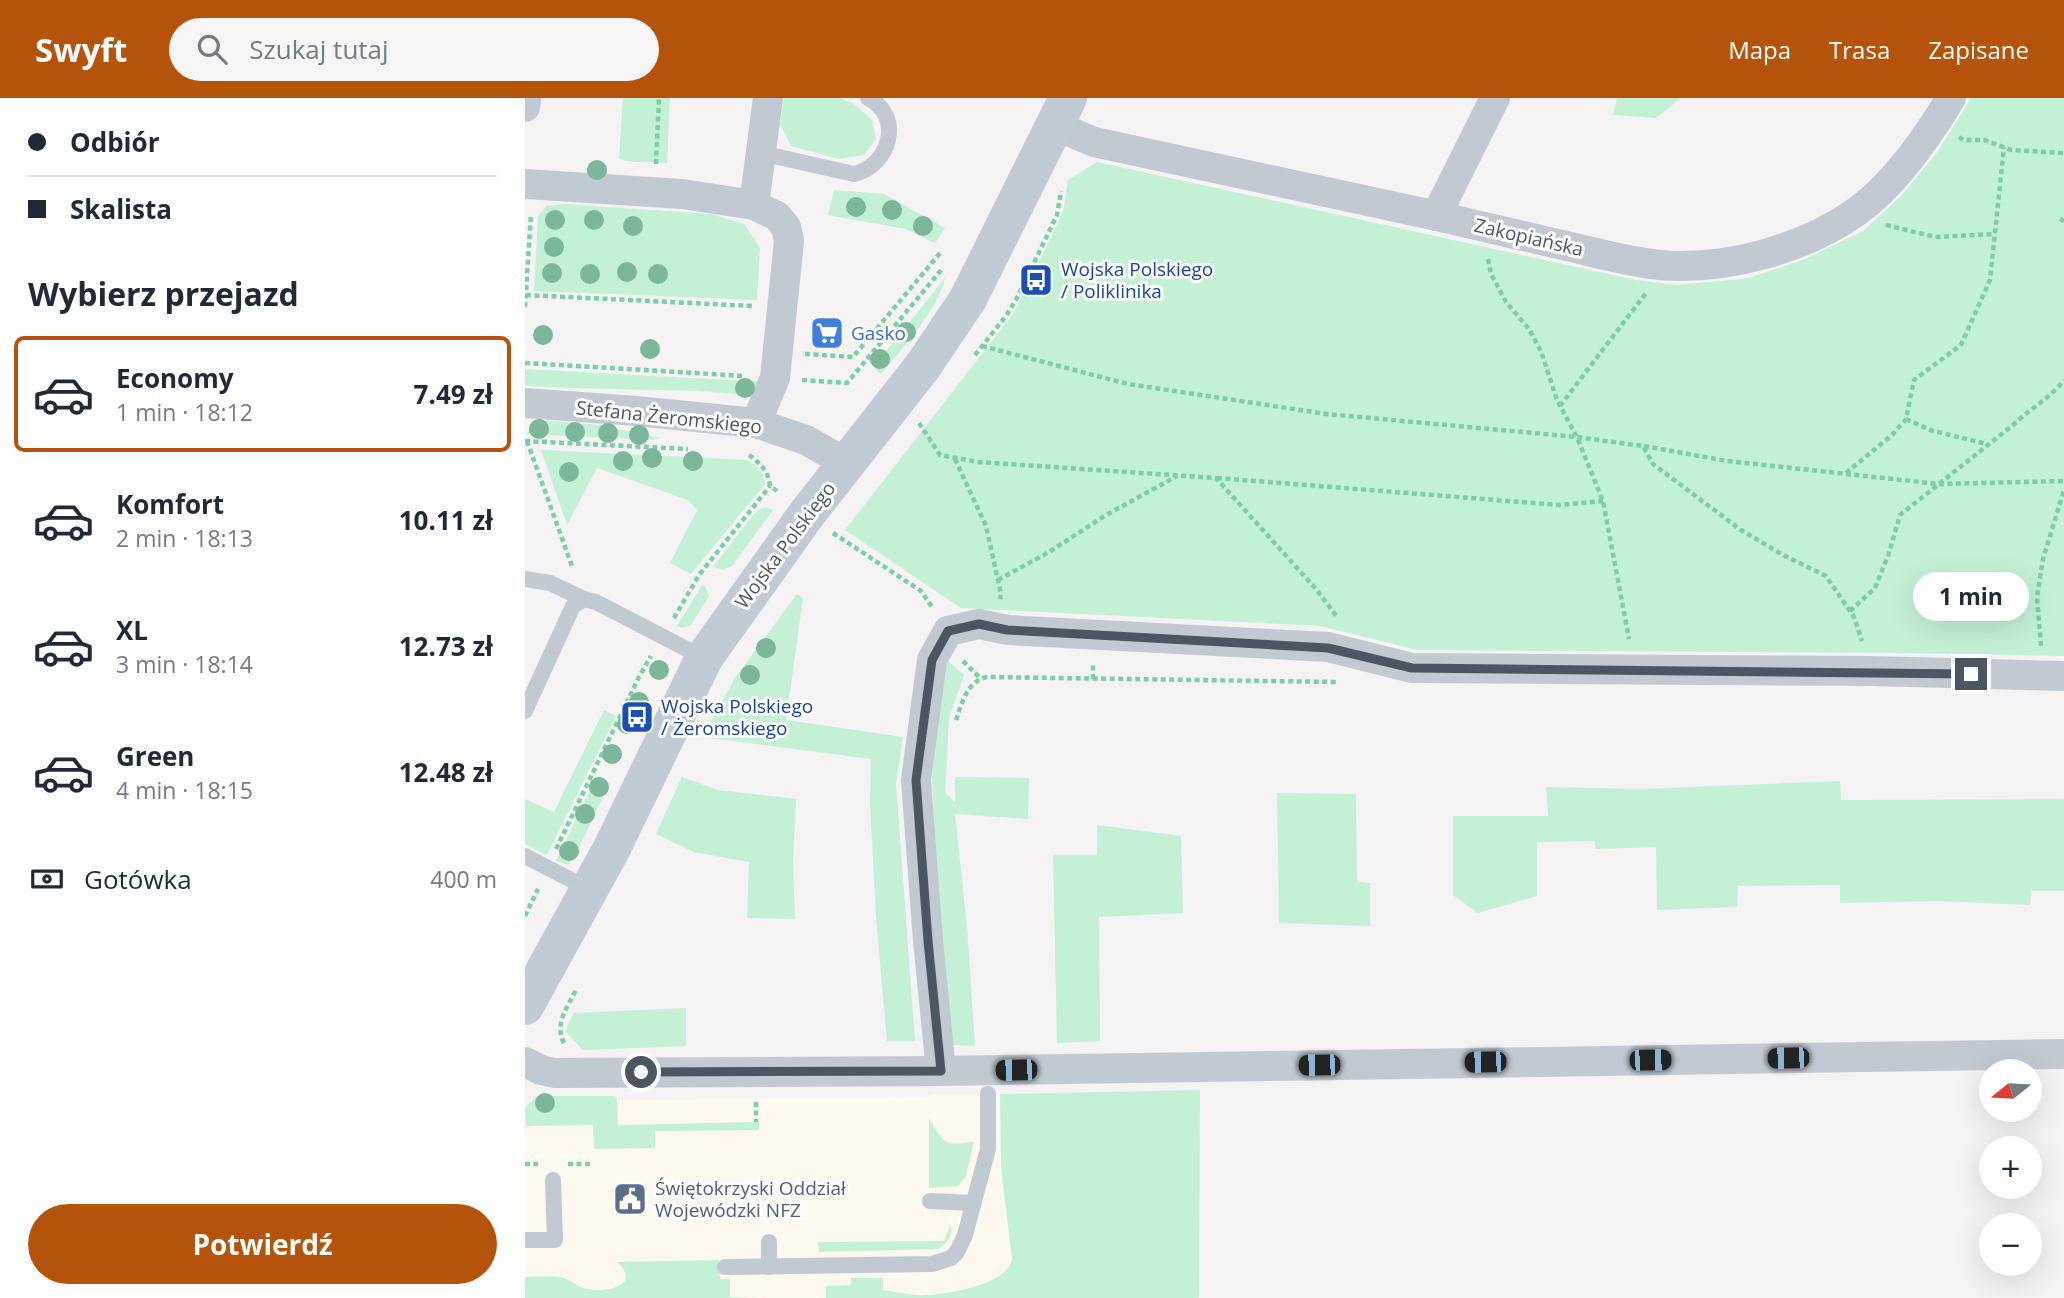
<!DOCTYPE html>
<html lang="pl">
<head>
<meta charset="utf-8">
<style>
  body { margin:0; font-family:"Open Sans",sans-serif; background:#f6f6f7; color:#1f2937; height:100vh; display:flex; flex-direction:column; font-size:26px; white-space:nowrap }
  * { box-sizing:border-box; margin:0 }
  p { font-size:23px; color:#747a83 }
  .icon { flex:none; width:38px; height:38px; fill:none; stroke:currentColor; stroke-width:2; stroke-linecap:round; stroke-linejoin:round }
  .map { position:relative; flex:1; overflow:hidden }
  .sheet { display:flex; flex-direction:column; background:#fff; width:525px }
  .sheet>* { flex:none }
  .top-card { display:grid; align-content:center; height:154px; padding:0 28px; background:#fff }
  .needle { width:46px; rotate:252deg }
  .tools { position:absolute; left:1454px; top:961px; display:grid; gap:14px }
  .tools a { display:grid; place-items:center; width:63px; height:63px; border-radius:50%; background:#fff; box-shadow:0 7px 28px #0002; font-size:35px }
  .end { position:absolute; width:32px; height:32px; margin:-16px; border:9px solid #4a5661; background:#fff; box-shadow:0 0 0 4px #fff }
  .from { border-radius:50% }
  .bubble { position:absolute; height:49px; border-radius:24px; background:#fff; box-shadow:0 7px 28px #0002; font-size:23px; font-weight:700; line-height:49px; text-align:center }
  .car { position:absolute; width:21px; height:42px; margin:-21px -10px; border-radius:9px; box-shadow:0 0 5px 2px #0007; background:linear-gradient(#222 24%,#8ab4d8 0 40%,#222 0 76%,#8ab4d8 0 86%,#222 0) }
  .top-card b { display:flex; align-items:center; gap:24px; height:66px; font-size:26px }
  .top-card b+b { border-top:2px solid #e0e1e3 }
  .top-card i { width:18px; height:18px; background:#1f2937 }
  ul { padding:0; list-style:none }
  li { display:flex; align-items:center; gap:21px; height:116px; margin:0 14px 10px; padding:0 14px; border:4px solid transparent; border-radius:10px }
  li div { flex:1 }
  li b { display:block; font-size:26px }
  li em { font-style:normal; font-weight:700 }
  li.current { border-color:#b45309 }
  li>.icon { width:63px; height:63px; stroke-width:1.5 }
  h2 { padding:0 28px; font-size:32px; line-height:84px }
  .pay { display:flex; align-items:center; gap:18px; height:77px; padding:0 28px; font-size:26px }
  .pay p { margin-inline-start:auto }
  .action { display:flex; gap:14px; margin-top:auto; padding:14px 28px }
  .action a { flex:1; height:80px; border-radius:42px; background:#b45309; color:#fff; font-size:28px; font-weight:700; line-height:80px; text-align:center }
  header { display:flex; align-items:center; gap:42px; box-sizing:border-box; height:98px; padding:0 35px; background:#b45309; color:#fff }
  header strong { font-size:33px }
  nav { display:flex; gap:38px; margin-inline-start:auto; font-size:24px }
  .search { width:490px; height:63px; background:#f6f6f7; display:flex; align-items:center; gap:18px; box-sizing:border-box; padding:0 24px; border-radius:38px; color:#747a83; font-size:26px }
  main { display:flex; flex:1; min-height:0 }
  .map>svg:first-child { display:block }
</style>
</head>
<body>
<header>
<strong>Swyft</strong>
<div class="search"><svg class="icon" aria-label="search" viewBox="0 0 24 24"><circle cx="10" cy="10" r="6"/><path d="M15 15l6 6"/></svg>Szukaj tutaj</div>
<nav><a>Mapa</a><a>Trasa</a><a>Zapisane</a></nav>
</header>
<main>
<section class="sheet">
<div class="top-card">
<b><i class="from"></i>Odbiór</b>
<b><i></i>Skalista</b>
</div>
<h2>Wybierz przejazd</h2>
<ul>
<li class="current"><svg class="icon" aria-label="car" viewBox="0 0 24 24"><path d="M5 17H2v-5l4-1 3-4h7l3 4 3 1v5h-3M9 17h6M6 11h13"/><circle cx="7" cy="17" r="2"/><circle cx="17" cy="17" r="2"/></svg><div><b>Economy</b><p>1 min · 18:12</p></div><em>7.49 zł</em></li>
<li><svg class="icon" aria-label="car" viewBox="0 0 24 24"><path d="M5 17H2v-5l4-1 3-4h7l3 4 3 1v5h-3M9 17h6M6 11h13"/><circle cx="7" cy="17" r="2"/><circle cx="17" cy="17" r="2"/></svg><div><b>Komfort</b><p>2 min · 18:13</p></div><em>10.11 zł</em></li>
<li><svg class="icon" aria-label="car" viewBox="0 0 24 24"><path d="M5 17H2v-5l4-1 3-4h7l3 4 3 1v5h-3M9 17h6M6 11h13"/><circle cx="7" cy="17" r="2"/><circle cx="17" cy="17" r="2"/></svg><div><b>XL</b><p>3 min · 18:14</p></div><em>12.73 zł</em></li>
<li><svg class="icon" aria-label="car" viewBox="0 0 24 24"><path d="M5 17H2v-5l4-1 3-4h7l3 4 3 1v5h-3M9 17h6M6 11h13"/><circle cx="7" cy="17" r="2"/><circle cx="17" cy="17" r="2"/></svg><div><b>Green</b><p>4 min · 18:15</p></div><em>12.48 zł</em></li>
</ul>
<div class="pay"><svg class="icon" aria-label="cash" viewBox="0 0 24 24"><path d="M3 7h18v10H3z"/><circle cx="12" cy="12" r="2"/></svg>Gotówka<p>400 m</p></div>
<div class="action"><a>Potwierdź</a></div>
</section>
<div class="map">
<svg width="1539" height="1200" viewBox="0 0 1539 1200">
  <rect width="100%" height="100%" fill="#f5f3f3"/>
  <path fill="#fdf9ef" d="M407 996H482L505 1200H33L34 1179H0V1035L27 1000 92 1002 403 999Z"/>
  <g fill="#c3f1d5">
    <path d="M98 0H145L142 65C126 63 110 66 94 61Z"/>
    <path d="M259 0H316L329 6 347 22 351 41 339 57 314 61 266 48 255 26Z"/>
    <path d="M1092 0H1156L1131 20 1088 17Z"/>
    <path d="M1446 0H1539V558L1380 555 892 552 795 528 436 510 320 432 488 216 532 127 539 109 543 82 572 64 1111 182 1152 187 1224 180 1280 161 1338 133 1376 98 1413 53Z"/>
    <path d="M309 92 359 96 420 130 410 145 380 131 303 117Z"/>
    <path d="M39 106 186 116 219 126 235 150 232 202 9 193 13 118 21 108Z"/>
    <path d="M420 180C415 209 376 252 356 276L349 270 348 264 356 256 358 257Z"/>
    <path d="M0 271 241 284 230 293 215 296 174 293 47 290 2 288 0 286Z"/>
    <path d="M15 322 75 327 134 340 129 342 1 336Z"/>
    <path d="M16 352 222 362C232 367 239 374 240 386L166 476 145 465 172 412 163 402 72 370 42 427Z"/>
    <path d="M240 409 248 412 207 468 198 472 188 469 227 418 233 412Z"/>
    <path d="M177 487 180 488 184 498 166 527 157 530 152 528Z"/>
    <path d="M272 496 278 500 261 622 378 639 371 686 390 943H362L351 819 345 704 346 661 177 639 210 580Z"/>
    <path d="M422 562 439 577 424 620 420 695 430 704V679L504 680 503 721 430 716 442 828 450 948 427 947 412 784 407 682 413 611Z"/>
    <path d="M79 612 91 618 22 757 0 746V701L29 714Z"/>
    <path d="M157 679 193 692 271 701 268 762 270 821 222 820 224 764 169 754 131 736Z"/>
    <path d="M71 680 84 686 50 758 43 767 31 763Z"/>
    <path d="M1315 683 1316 702 1539 701V793H1506L1505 807 1412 803 1315 805V787L1213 788 1212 809 1132 812 1131 749 1071 751 1070 743 1012 744V798L953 815 928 797V718H1023L1021 689 1117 691Z"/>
    <path d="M752 695 831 696 832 784 845 785V828L754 825Z"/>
    <path d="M572 727 656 738 658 815 574 819 575 943 532 945 528 757H572Z"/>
    <path d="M161 910V948L58 952 40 933 49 915Z"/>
    <path d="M675 992 674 1200H301V1188L326 1187V1180H358V1192C373 1194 387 1198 402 1197 423 1196 484 1186 487 1161L476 1070 475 996Z"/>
    <path d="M18 998H90L92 1002 93 1027 231 1024H234V1032L130 1033V1050L69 1051 68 1027 1 1028 0 1010 11 999Z"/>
    <path d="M404 1020C418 1044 420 1050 449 1043L441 1078 433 1088 404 1090Z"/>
    <path d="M426 1126C428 1137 422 1146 413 1151L294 1154 293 1144 419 1143Z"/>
    <path d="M194 1162 195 1181H205V1199L242 1200H0V1179C12 1179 27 1177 39 1180 46 1182 51 1188 59 1190 77 1196 119 1189 92 1164Z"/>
  </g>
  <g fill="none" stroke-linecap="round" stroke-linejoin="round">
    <g stroke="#7ad0a6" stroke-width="4.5" stroke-dasharray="5 3.5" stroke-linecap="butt">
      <path d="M1434 39 1438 42H1460L1486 52 1539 55"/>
      <path d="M131 66 134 0"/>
      <path d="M1535 121 1539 123"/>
      <path d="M1361 127 1410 139 1470 136"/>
      <path d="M963 161 966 176 981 204 1004 231 1016 253 1032 302 1052 339 1078 403 1104 541"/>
      <path d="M1 197 227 208"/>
      <path d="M0 209 6 116"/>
      <path d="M457 248 603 286 802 316 1052 339 1118 348 1128 366 1216 432 1258 457 1301 478 1329 519 1337 543"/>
      <path d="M280 256 328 259 416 154"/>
      <path d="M450 257 481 218 492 200 532 117 536 93"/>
      <path d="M0 265 219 278"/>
      <path d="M277 282 322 285 417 171"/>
      <path d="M1035 308 1121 195"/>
      <path d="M1381 321 1405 332 1462 346"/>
      <path d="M394 325 415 357 453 364 691 380 791 491 813 520"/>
      <path d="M0 343 163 351"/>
      <path d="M2 343 48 471"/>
      <path d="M1119 348 1202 363 1414 386 1539 383"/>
      <path d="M224 357C235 365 244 374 245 388L252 393"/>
      <path d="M430 361 461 428 476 496 475 501"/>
      <path d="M1321 375 1367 337 1381 321 1389 282 1436 247 1465 182 1479 49"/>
      <path d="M692 380 1034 407 1078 403"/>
      <path d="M308 435 396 493 407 509"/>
      <path d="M473 482 524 454 581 417 652 378"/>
      <path d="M1325 513 1350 490 1364 455 1375 417 1488 327C1504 311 1526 300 1539 282"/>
      <path d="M149 520 174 477 245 388"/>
      <path d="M1516 548 1512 499 1518 461 1539 392"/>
      <path d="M438 563 455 580"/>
      <path d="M568 581V564"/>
      <path d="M431 622C437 605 442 583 462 579L814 584"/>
      <path d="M31 751 114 579 126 558"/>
      <path d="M0 818 13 791"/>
      <path d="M39 945C29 926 42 910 51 892"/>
      <path d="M231 1004V1024"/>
      <path d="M0 1066H13"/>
      <path d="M43 1066H68"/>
    </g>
    <g stroke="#c1cad2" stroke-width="16">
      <path d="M236 55 329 76C365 68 379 18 343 0"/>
      <path d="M0 481 25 485 59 501"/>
      <path d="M0 613 48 508 59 501 71 504 179 560"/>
      <path d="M0 758 54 786"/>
      <path d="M405 1103 448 1105"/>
      <path d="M0 1142H30L28 1082"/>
      <path d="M244 1144V1169"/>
      <path d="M200 1169 407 1166 426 1160 432 1154 440 1137 463 1051V996"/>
    </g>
    <g stroke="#c1cad2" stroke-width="30">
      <path d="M0 9 1 0"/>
      <path d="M529 27 569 44C684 69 798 93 912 118 957 128 1002 139 1046 149 1076 156 1105 164 1135 167 1199 173 1279 151 1331 114 1368 88 1403 38 1426 0"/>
      <path d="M0 86 157 96 229 107 252 118 261 129 264 143 250 280 231 325"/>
      <path d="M229 107 243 0"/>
      <path d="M911 118 970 0"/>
      <path d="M0 305 111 313 231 325 281 342 321 365"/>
      <path d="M0 964 16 972 29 975 416 973 1539 956"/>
      <path d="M416 973 403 843 391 682 407 562 423 533 454 526 483 532 803 549 887 570 1347 573 1539 578"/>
    </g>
    <path stroke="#c1cbd6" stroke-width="38" d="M0 908 87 750 179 560 281 417 398 268 443 201 543 0"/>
  </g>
  <g fill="#7bb799">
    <circle cx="72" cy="72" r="10"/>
    <circle cx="331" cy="109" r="10"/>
    <circle cx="367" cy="112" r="10"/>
    <circle cx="30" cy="122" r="10"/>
    <circle cx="69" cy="122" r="10"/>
    <circle cx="108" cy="128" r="10"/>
    <circle cx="398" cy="128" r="10"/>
    <circle cx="29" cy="149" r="10"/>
    <circle cx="102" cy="174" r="10"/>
    <circle cx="27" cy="175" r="10"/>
    <circle cx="65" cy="176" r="10"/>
    <circle cx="133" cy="176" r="10"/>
    <circle cx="381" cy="234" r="10"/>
    <circle cx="18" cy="237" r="10"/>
    <circle cx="125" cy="251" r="10"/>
    <circle cx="355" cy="261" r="10"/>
    <circle cx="220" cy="290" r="10"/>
    <circle cx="14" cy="331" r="10"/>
    <circle cx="50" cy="334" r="10"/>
    <circle cx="83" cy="335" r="10"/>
    <circle cx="114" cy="337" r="10"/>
    <circle cx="127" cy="360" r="10"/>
    <circle cx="98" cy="363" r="10"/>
    <circle cx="168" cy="363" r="10"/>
    <circle cx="44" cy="374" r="10"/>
    <circle cx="241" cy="550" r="10"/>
    <circle cx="134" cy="572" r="10"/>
    <circle cx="225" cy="577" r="10"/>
    <circle cx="114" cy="604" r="10"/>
    <circle cx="102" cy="626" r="10"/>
    <circle cx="87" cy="656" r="10"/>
    <circle cx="74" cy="689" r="10"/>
    <circle cx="60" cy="716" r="10"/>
    <circle cx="44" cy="753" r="10"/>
    <circle cx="20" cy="1005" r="10"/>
  </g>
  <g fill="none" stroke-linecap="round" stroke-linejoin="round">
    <path stroke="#4a5661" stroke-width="9" d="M116 974 416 973 403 843 391 682 407 562 423 533 454 526 482 532 803 550 887 570 1446 576"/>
  </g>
  <defs>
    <symbol id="bus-square" viewBox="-11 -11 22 22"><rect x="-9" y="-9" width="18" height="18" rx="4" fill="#1a4fb4" stroke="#fff"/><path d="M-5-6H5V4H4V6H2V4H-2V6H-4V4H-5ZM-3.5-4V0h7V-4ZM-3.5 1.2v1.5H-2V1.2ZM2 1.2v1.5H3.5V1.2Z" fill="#fff"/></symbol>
    <symbol id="supermarket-square" viewBox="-11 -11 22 22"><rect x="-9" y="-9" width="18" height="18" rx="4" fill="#3f7fe0" stroke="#fff"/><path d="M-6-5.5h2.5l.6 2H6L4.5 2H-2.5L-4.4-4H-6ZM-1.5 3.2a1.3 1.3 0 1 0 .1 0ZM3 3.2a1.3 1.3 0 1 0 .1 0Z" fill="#fff"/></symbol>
    <symbol id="civic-square" viewBox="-11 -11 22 22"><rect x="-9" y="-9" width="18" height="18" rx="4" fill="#5c6f8a" stroke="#fff"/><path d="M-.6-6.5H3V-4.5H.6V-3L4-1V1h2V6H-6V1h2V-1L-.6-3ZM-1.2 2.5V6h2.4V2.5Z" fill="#fff"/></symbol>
  </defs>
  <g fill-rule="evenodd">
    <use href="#bus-square" x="492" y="163" width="38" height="38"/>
    <use href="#supermarket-square" x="283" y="216" width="38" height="38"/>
    <use href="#bus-square" x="93" y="600" width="38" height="38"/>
    <use href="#civic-square" x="86" y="1082" width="38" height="38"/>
  </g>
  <g text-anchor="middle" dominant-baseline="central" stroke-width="6" stroke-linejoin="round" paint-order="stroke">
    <g font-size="19" fill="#4a5661" stroke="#fff">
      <text transform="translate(1004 139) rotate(13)">Zakopiańska</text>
      <text transform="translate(144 319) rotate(6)">Stefana Żeromskiego</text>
      <text transform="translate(260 447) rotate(-53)">Wojska Polskiego</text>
    </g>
    <g font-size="19" fill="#164399" stroke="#fff" text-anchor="start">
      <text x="536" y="171">Wojska Polskiego<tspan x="536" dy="22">/ Poliklinika</tspan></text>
      <text x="136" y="608">Wojska Polskiego<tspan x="136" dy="22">/ Żeromskiego</tspan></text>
    </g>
    <g font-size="19" fill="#366cbe" stroke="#fff" text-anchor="start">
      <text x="326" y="235">Gasko</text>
    </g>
    <g font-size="19" fill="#4e5e75" stroke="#fff" text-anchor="start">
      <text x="130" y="1090">Świętokrzyski Oddział<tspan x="130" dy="22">Wojewódzki NFZ</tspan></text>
    </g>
  </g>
</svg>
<div class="tools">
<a><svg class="needle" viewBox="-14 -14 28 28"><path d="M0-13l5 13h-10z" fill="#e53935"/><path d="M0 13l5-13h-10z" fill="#747a83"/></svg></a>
<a>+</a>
<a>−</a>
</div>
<i class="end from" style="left:116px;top:974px"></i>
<i class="end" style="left:1446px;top:576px"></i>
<div class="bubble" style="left:1388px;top:474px;width:116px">1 min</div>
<i class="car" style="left:1263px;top:960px;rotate:269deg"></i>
<i class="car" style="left:1125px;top:962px;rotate:89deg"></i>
<i class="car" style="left:960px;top:964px;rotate:269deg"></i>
<i class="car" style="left:794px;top:967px;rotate:269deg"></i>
<i class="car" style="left:491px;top:972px;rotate:269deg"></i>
</div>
</main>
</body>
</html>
